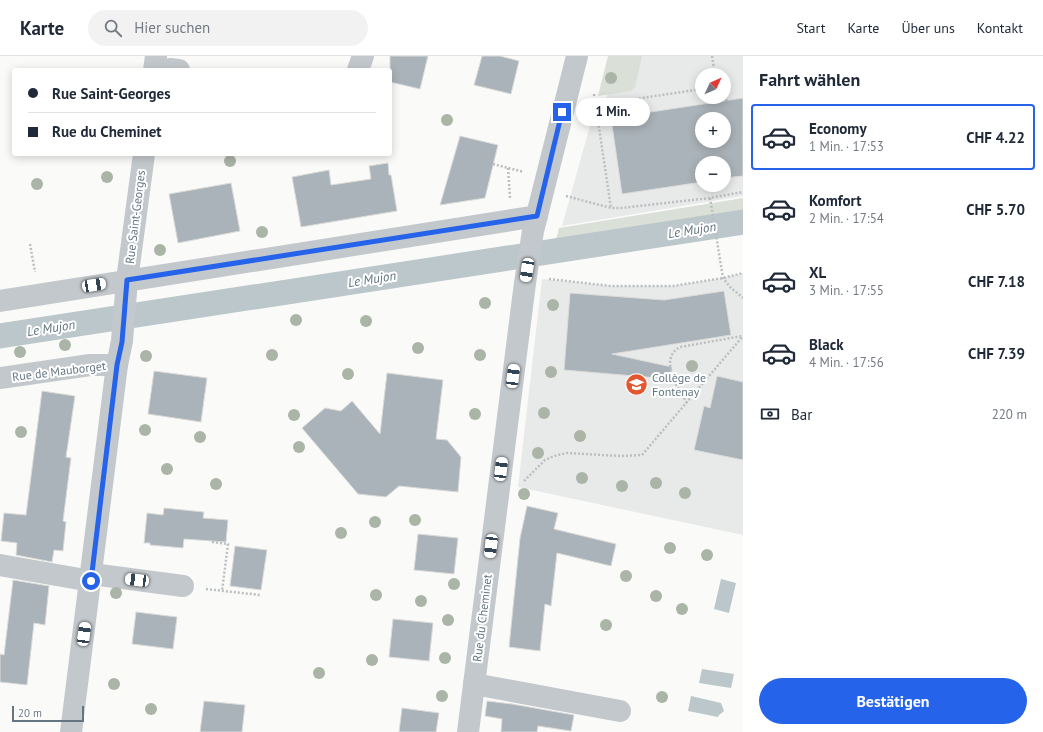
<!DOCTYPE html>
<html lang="de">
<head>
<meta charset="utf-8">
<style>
  body { margin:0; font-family:"PT Sans",sans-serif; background:#f2f2f3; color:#1f2937; height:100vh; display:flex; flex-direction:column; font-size:15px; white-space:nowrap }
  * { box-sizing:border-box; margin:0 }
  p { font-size:13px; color:#747a83 }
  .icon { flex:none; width:22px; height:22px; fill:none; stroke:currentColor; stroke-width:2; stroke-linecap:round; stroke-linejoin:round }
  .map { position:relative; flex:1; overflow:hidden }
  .drawer { display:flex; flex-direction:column; background:#fff; width:300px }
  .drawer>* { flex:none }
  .top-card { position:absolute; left:12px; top:12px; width:380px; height:88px; border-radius:4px; box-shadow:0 2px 10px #0003; display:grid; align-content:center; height:88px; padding:0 16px; background:#fff }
  .needle { width:26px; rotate:46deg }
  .fabs { position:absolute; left:695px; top:12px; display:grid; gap:8px }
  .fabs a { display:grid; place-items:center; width:36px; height:36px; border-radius:50%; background:#fff; box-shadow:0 2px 10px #0003; font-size:20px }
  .scale { position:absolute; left:12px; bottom:10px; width:72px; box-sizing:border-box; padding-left:4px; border:2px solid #657683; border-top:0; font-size:11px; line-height:14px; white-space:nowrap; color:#657683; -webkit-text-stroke:3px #fff; paint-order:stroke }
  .end { position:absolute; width:18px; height:18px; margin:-9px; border:5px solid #2563eb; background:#fff; box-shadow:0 0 0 2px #fff }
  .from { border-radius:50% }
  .bubble { position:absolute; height:28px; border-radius:14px; background:#fff; box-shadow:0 2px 10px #0003; font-size:13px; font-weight:700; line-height:28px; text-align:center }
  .car { position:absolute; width:12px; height:24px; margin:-12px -6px; border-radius:5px; box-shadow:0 0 3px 1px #0007; background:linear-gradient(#fff 24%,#345 0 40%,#fff 0 76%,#345 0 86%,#fff 0) }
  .top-card b { display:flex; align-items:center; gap:14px; height:38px; font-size:15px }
  .top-card b+b { border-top:1px solid #e0e1e3 }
  .top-card i { width:10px; height:10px; background:#1f2937 }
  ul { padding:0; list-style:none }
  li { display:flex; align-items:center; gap:12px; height:66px; margin:0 8px 6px; padding:0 8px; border:2px solid transparent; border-radius:4px }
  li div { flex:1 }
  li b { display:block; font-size:15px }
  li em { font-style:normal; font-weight:700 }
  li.selected { border-color:#2563eb }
  li>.icon { width:36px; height:36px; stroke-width:1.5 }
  h2 { padding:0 16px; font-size:18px; line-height:48px }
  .pay { display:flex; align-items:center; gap:10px; height:44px; padding:0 16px; font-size:15px }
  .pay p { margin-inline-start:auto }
  .action { display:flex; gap:8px; margin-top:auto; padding:8px 16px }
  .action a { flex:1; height:46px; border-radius:24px; background:#2563eb; color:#fff; font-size:16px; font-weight:700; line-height:46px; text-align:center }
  header { display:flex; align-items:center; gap:24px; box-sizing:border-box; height:56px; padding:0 20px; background:#fff; border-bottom:1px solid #e0e1e3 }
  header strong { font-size:19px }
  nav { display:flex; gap:22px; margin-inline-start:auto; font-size:14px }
  .search { width:280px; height:36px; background:#f2f2f3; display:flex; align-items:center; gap:10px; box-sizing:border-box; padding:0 14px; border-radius:22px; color:#747a83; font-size:15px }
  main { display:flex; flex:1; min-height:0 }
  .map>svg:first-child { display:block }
</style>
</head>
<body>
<header>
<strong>Karte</strong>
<div class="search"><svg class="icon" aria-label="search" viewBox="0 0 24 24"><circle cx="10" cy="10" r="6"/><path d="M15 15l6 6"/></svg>Hier suchen</div>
<nav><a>Start</a><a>Karte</a><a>Über uns</a><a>Kontakt</a></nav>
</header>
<main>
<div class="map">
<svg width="743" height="676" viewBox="0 0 743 676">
  <rect width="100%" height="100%" fill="#fafaf8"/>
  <g fill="#e8e9e9" fill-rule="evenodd">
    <path d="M618 0H743V140L562 170 591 66 608 38ZM702 19H724V41H702ZM702 63H724V85H702ZM702 107H724V129H702Z"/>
    <path d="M743 217V479L518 431 542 223 611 230H673L723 222Z"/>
  </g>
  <g fill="#dadfd7">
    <path d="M608 0H642L635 31 631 35 598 40Z"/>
    <path d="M743 142V163L554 192 559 172Z"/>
  </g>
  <g fill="#bbc7cb">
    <path d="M721 523 736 527 729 557 714 553Z"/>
    <path d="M702 613 734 618 731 632 699 627Z"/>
    <path d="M691 640 721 647 724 655 719 659 718 661 688 655Z"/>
  </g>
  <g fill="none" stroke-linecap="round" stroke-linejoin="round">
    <path stroke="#bbc7cb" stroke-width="25" d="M0 280 743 166"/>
  </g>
  <g fill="#aab3b9" stroke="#dcdcda" fill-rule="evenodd">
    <path d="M390 0H428L420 33 390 26Z"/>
    <path d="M482 0H500L519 5 511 38 474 29Z"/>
    <path d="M743 42V120L724 122V107H702V126L622 138 611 62ZM702 63H724V85H702Z"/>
    <path d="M460 80 498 89 485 142 440 149Z"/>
    <path d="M388 107 389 119H391L397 155 301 171 292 121 329 114 331 129 371 123 369 110Z"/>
    <path d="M231 127 240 175 178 187 169 138Z"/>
    <path d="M724 235 731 279 612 298 672 311 670 323 564 314 570 237 664 244Z"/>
    <path d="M154 315 207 322 201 366 148 358Z"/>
    <path d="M387 317 443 324 436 383 447 384 461 401 458 436 399 430 386 441 358 438 302 372 325 352 341 355 352 345 380 378Z"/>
    <path d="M717 320 743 326V404L694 394 704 350 710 352Z"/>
    <path d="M42 335 75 340 66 401 71 402 63 465 66 466 63 495 54 494 52 506 16 499 17 487 1 485 4 457 26 459Z"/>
    <path d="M527 450 558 457 554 473 616 488 611 510 557 497 551 550 545 548 540 595 509 591 520 482Z"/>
    <path d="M164 452 204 456 203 462 228 464 226 486 184 483 183 492 150 489V487H144L147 457 163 459Z"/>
    <path d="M418 478 458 482 454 518 414 514Z"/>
    <path d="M235 490 267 494 261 534 230 530Z"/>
    <path d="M13 524 49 530 45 569 34 567 27 629 0 626V598L4 599Z"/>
    <path d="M136 556 177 561 173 593 132 588Z"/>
    <path d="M393 563 433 567 429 605 389 601Z"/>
    <path d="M204 645 245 649 242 676H200Z"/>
    <path d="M487 645 512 648 574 659 571 675 538 670 537 676H501L502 663 485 660Z"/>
    <path d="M402 652 439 657 436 676H399Z"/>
  </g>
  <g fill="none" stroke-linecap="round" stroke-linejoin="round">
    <g stroke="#bbbfc2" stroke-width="2.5" stroke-dasharray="2 2" stroke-linecap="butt">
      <path d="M712 0 715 19"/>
      <path d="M594 38 611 152"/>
      <path d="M724 40 727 45"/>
      <path d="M615 46 702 33"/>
      <path d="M493 108 524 116"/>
      <path d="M508 112 510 142"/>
      <path d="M566 140 611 152H621L710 142 743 136"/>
      <path d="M710 142 723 222 730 231 743 242"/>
      <path d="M30 188 35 216"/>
      <path d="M549 223 611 230H673L723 222 743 217"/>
      <path d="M687 347C678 332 658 303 680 291L742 280"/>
      <path d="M524 425 545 404 554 400 567 397 621 400 642 399 743 280"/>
      <path d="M212 486 228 488 222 535"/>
      <path d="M206 533 260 539"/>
    </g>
    <g stroke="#c3c8cc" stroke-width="22">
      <path d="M170 13 179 14"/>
      <path d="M154 14 156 0"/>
      <path d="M358 14 363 0"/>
      <path d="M0 245 537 160"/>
      <path d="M0 322 90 309H117"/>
      <path d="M0 509 91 525"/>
      <path d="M92 518 183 530"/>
      <path d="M474 628 620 655"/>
      <path d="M71 676 117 309 122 285 127 224 144 98"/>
      <path d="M468 676 525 227 533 175 577 0"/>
    </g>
  </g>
  <g fill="#aab4a7">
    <circle cx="611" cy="22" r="6"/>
    <circle cx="447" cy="64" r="6"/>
    <circle cx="230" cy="105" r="6"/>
    <circle cx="107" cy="121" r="6"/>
    <circle cx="37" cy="128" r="6"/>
    <circle cx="262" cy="176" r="6"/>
    <circle cx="160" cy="194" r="6"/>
    <circle cx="485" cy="247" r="6"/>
    <circle cx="553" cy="249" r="6"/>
    <circle cx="296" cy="264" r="6"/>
    <circle cx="366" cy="265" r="6"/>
    <circle cx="65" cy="289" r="6"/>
    <circle cx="418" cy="292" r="6"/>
    <circle cx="20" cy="296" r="6"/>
    <circle cx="272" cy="299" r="6"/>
    <circle cx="480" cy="299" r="6"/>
    <circle cx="146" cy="300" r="6"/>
    <circle cx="692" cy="310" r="6"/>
    <circle cx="551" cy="316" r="6"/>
    <circle cx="348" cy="318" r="6"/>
    <circle cx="544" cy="357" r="6"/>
    <circle cx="475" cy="358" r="6"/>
    <circle cx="294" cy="359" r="6"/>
    <circle cx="145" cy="374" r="6"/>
    <circle cx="21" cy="376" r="6"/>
    <circle cx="580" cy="380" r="6"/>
    <circle cx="200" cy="381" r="6"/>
    <circle cx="299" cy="391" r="6"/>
    <circle cx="538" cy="397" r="6"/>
    <circle cx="167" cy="413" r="6"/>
    <circle cx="582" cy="422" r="6"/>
    <circle cx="656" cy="427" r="6"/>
    <circle cx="216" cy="428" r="6"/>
    <circle cx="622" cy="430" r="6"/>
    <circle cx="685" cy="437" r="6"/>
    <circle cx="524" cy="438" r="6"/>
    <circle cx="415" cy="464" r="6"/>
    <circle cx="375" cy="466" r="6"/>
    <circle cx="341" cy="477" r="6"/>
    <circle cx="670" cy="492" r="6"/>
    <circle cx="707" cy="499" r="6"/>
    <circle cx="626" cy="520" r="6"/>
    <circle cx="454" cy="528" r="6"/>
    <circle cx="116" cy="537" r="6"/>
    <circle cx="376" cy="539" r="6"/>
    <circle cx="656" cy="540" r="6"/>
    <circle cx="421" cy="545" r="6"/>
    <circle cx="682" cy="553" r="6"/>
    <circle cx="448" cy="564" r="6"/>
    <circle cx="606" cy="569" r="6"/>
    <circle cx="445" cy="602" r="6"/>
    <circle cx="372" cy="604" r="6"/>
    <circle cx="319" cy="617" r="6"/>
    <circle cx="114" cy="628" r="6"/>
    <circle cx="442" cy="640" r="6"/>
    <circle cx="662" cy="641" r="6"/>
    <circle cx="151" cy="653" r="6"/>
  </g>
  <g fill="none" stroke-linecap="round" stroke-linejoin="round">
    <path stroke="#2563eb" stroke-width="5" d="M91 525 117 309 122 286 127 224 537 160 562 56"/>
  </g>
  <defs>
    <symbol id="school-disc" viewBox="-11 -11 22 22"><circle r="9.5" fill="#e4572e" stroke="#fff"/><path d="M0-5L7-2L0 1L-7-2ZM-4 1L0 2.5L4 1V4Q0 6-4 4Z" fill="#fff"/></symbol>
  </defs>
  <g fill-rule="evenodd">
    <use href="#school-disc" x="624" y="316" width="25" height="25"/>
  </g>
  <g text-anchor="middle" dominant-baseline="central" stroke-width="4" stroke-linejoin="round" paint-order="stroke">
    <g font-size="12" fill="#657683" stroke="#fff">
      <text transform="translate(135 161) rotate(-83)">Rue Saint-Georges</text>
      <text transform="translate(59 315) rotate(-7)">Rue de Mauborget</text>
      <text transform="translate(482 562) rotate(-83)">Rue du Cheminet</text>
    </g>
    <g font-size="12" fill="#657683" stroke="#fff" text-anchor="start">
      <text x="652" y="321">Collège de<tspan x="652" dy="14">Fontenay</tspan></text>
    </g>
    <g font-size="13" font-style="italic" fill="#60757c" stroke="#fff">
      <text transform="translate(692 174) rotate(-9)">Le Mujon</text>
      <text transform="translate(372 223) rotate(-9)">Le Mujon</text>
      <text transform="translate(51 272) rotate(-9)">Le Mujon</text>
    </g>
  </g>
</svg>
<div class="fabs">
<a><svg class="needle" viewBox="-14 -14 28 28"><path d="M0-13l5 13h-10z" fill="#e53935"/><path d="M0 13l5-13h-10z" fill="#747a83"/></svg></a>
<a>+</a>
<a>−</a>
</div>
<div class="scale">20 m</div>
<i class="end from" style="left:91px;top:525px"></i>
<i class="end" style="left:562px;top:56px"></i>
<div class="bubble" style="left:576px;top:42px;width:74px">1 Min.</div>
<i class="car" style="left:527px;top:214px;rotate:189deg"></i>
<i class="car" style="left:94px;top:229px;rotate:81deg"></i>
<i class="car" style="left:513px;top:320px;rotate:7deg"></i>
<i class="car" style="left:501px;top:413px;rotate:7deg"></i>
<i class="car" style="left:491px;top:490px;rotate:187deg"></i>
<i class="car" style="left:137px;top:524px;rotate:277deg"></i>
<i class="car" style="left:84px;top:578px;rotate:8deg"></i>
<div class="top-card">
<b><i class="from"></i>Rue Saint-Georges</b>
<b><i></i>Rue du Cheminet</b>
</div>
</div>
<section class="drawer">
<h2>Fahrt wählen</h2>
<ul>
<li class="selected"><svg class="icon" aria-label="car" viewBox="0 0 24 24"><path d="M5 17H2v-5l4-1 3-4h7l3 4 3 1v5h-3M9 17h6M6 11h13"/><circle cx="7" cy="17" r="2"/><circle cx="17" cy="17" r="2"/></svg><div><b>Economy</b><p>1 Min. · 17:53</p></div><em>CHF 4.22</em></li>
<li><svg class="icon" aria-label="car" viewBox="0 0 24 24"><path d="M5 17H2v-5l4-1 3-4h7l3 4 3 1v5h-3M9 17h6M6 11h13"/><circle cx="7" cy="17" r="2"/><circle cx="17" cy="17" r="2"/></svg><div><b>Komfort</b><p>2 Min. · 17:54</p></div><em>CHF 5.70</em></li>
<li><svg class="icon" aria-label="car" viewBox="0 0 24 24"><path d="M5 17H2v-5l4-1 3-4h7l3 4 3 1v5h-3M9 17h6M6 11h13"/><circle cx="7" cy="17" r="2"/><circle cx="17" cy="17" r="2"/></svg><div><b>XL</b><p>3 Min. · 17:55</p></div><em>CHF 7.18</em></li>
<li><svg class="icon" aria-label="car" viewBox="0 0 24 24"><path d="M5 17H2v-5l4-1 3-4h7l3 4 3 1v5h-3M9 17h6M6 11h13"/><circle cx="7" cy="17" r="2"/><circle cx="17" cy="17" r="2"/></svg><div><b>Black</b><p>4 Min. · 17:56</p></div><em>CHF 7.39</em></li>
</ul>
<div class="pay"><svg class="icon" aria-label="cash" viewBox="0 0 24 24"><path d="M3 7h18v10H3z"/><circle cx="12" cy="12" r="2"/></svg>Bar<p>220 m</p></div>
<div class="action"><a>Bestätigen</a></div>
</section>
</main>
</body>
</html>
